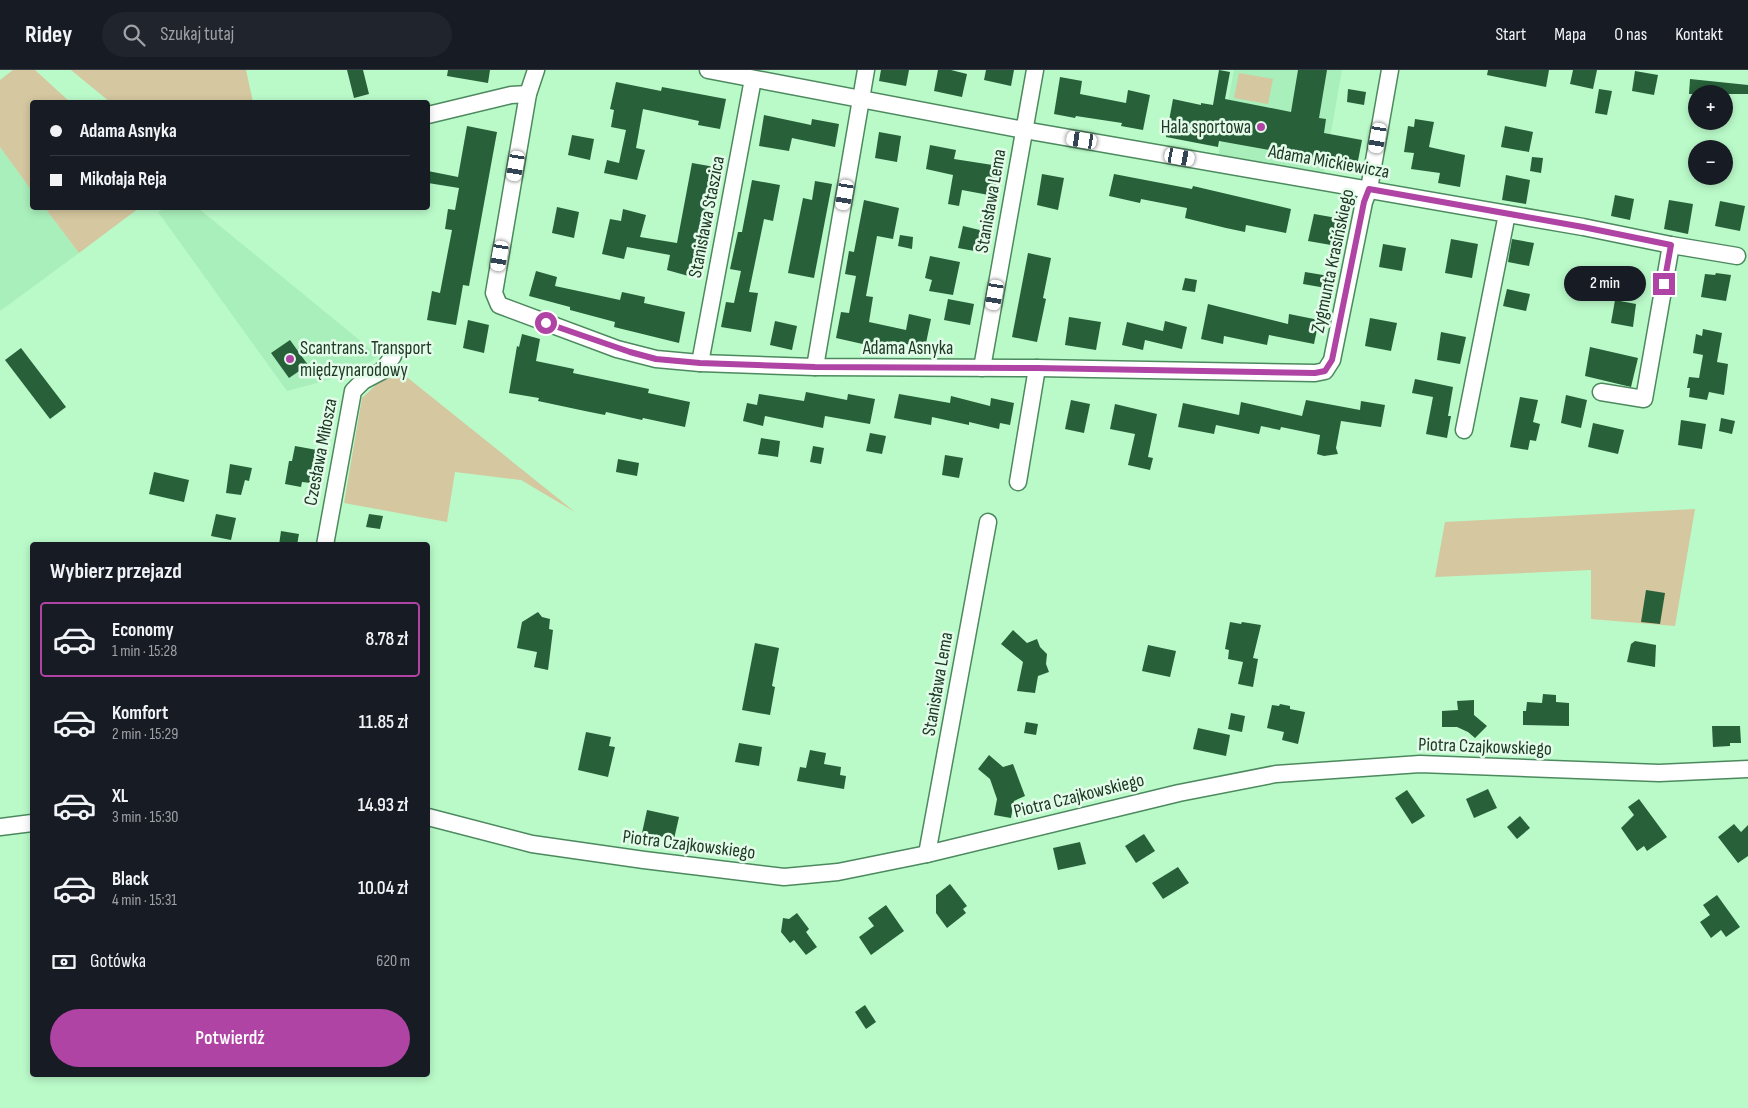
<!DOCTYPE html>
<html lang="pl">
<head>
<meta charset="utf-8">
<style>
  body { margin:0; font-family:"Sofia Sans Condensed",sans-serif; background:#20242c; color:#f1f3f6; height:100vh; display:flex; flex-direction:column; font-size:19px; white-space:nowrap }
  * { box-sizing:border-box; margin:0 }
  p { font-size:16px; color:#9ea1a6 }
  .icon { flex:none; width:28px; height:28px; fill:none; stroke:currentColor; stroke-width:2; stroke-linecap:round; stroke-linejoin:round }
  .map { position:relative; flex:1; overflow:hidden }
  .drawer { position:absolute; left:30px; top:472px; width:400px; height:535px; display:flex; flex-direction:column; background:#171b24; border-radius:5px; box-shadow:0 2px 8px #0003 }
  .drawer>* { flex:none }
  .top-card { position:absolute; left:30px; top:30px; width:400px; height:110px; border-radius:5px; box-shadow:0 2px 8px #0003; display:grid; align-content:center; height:110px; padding:0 20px; background:#171b24 }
  .controls { position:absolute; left:1688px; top:15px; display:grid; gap:10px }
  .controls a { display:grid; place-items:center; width:45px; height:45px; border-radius:50%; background:#171b24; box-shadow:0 2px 8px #0003; font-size:25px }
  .end { position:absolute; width:22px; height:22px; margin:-11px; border:6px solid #af44a4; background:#fff; box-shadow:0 0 0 2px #fff }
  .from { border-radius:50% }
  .bubble { position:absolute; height:35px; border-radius:18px; background:#171b24; box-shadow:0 2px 8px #0003; font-size:16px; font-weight:600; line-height:35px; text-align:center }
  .car { position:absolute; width:15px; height:30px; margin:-15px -8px; border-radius:6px; box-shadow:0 0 4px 1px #0007; background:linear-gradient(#fff 24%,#345 0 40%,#fff 0 76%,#345 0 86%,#fff 0) }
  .top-card b { display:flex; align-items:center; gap:18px; height:48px; font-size:19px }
  .top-card b+b { border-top:1px solid #363941 }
  .top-card i { width:12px; height:12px; background:#f1f3f6 }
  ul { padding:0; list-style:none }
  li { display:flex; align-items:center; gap:15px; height:75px; margin:0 10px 8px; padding:0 10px; border:2px solid transparent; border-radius:5px }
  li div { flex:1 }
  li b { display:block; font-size:19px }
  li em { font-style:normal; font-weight:600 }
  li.current { border-color:#af44a4 }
  li>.icon { width:45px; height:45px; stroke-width:1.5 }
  h2 { padding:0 20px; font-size:22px; line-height:60px }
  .pay { display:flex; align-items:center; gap:12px; height:55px; padding:0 20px; font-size:19px }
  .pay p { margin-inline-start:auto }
  .action { display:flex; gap:10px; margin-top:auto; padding:10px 20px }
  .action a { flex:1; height:58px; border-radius:30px; background:#af44a4; color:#fff; font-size:20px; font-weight:600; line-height:58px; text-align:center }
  header { display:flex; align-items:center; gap:30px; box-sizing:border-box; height:70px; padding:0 25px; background:#171b24; border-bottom:1px solid #363941 }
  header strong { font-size:24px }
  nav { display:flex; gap:28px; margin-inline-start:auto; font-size:18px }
  .search { width:350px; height:45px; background:#20242c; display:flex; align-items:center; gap:12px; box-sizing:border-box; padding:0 18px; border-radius:28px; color:#9ea1a6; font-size:19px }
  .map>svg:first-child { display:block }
</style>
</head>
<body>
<header>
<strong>Ridey</strong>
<div class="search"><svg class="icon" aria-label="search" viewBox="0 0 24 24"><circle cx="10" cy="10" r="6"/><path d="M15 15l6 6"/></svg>Szukaj tutaj</div>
<nav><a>Start</a><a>Mapa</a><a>O nas</a><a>Kontakt</a></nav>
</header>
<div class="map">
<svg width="1748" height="1038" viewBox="0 0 1748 1038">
  <rect width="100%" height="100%" fill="#bafac9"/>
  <g fill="#a9efbb">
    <path d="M1234 0H1342L1324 102 1218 87Z"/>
    <path d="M0 77 32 121V138H45L79 183 0 241Z"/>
    <path d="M165 138H198L379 286 351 304 287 321 158 142Z"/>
  </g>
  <g fill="#d5c79f">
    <path d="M13 0H35L70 32H32V121L0 77V10Z"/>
    <path d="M71 0H246L253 32H110Z"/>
    <path d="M1239 3 1273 9 1268 34 1234 28Z"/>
    <path d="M45 138H139L79 183Z"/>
    <path d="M398 300 575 442 521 410 455 402 447 452 344 433 362 328 379 312 392 307Z"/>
    <path d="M1695 439 1675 556 1591 549V500L1435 507 1445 452Z"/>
  </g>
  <g fill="#276039">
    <path d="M347 0H363L369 24 354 28Z"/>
    <path d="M448 0H490L488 13 447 6Z"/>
    <path d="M881 0H909L906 16 879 11Z"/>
    <path d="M938 0H951L967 4 962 27 934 21Z"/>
    <path d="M986 0H1014L1011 16 984 10Z"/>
    <path d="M1219 0 1230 2 1225 29 1291 42 1298 0H1327L1319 48 1326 49 1324 63 1362 70 1357 96 1219 71 1218 77 1166 67 1173 29 1201 35V33L1213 35Z"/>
    <path d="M1488 0H1549L1546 17 1487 5Z"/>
    <path d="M1573 0H1597L1593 19 1570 14Z"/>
    <path d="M1635 1 1658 5 1654 25 1632 21Z"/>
    <path d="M1060 7 1082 11 1080 24 1126 33 1128 20 1150 25 1143 60 1121 56 1122 53 1076 46 1075 48 1054 44Z"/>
    <path d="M1690 9 1748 15V24H1689Z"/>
    <path d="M616 12 661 21 662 17 726 29 720 59 698 55 699 51 643 39 636 78 645 80 637 110 604 103 607 90 619 93 626 60 611 57 614 40 610 39Z"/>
    <path d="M1348 19 1366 22 1364 35 1347 32Z"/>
    <path d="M1599 19 1612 21 1607 45 1595 43Z"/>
    <path d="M764 45 811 55 812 49 839 54 835 77 792 68 789 81 759 76Z"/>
    <path d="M1415 49 1434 52 1429 77 1465 85 1460 117 1438 113 1440 103 1411 99 1414 83 1404 82 1408 56 1414 57Z"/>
    <path d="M467 56 497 62 469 216 463 215 456 255 427 250 432 221 440 223 452 160 445 159 448 139 455 140 459 118 428 113V101L458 107Z"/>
    <path d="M1505 56 1533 62 1529 82 1501 77Z"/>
    <path d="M879 62 901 66 897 92 875 88Z"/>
    <path d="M572 65 594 69 590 90 568 85Z"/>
    <path d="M930 75 956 80 954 89 999 96 994 126 962 120 959 136 948 134 953 105 926 99Z"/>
    <path d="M1532 87 1543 88 1541 103 1530 101Z"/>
    <path d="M692 93 715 97 692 207 667 200 670 185 627 177 624 189 602 184 610 149 621 151 623 139 646 145 640 167 677 173Z"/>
    <path d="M1042 104 1064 108 1058 140 1037 135Z"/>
    <path d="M1114 104 1192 119 1193 116 1291 139 1286 163 1246 155 1245 162 1226 158 1185 148 1187 138 1141 129 1140 133 1109 126Z"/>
    <path d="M1506 105 1530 110 1526 134 1502 130Z"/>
    <path d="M752 110 780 115 773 151 764 149 749 222 758 223 751 262 721 257 726 232 734 233 741 201 730 199 738 162H742Z"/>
    <path d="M815 111 832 114 814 208 788 203 803 128 812 130Z"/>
    <path d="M1615 125 1634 129 1630 150 1611 146Z"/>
    <path d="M864 130 899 138 893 169 877 166 866 226 873 227 869 252 906 260 909 244 931 249 925 278 892 271 889 286 866 281 867 275 836 268 841 242 849 243 856 206 845 204 849 181 854 182Z"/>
    <path d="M1669 130 1693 134 1688 164 1664 159Z"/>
    <path d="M1720 131 1745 136 1740 161 1715 156Z"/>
    <path d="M557 137 579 142 574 168 552 163Z"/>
    <path d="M1314 144 1337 148 1331 175 1308 171Z"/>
    <path d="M963 156 984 161 980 182 958 178Z"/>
    <path d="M900 165 913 167 912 179 898 176Z"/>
    <path d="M1451 169 1478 174 1472 208 1445 203Z"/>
    <path d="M1512 169 1534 173 1529 196 1508 192Z"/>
    <path d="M1383 174 1406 178 1402 201 1379 197Z"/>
    <path d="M1028 183 1051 188 1043 228 1046 229 1037 272 1012 267Z"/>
    <path d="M930 186 960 192 953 225 929 221 932 210 925 208Z"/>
    <path d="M536 201 557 207 555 216 620 230 622 222 645 227 644 233 685 242 679 273 614 257 615 252 570 240V237L529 226Z"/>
    <path d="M1305 202 1329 206 1326 218 1303 214Z"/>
    <path d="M1716 203 1731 205 1726 231 1701 227 1705 204 1715 205Z"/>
    <path d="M1185 208 1197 210 1195 222 1182 220Z"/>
    <path d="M1507 219 1530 224 1526 241 1503 236Z"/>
    <path d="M948 229 974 234 970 255 944 250Z"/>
    <path d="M1615 230 1636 234 1633 257 1611 253Z"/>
    <path d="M1208 234 1288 254 1289 244 1319 250 1314 274 1269 265 1267 275 1224 266 1223 274 1201 269Z"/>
    <path d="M1069 247 1101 252 1096 280 1065 275Z"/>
    <path d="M1370 248 1397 253 1391 281 1365 276Z"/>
    <path d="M468 250 489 255 484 283 463 278Z"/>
    <path d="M775 251 797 256 792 280 770 275Z"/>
    <path d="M1165 251 1187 257 1182 279 1145 270 1143 280 1122 275 1127 252 1163 261Z"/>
    <path d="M1703 259 1722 263 1717 292 1728 294 1724 325 1709 322 1707 330 1689 327 1690 318H1687L1689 307 1699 308 1703 285 1693 283 1696 264 1702 266Z"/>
    <path d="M1441 262 1466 267 1460 294 1437 290Z"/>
    <path d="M522 264 540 269 536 291 574 299 573 303 649 319 648 323 690 332 685 357 643 348 642 350 606 342 605 345 585 341 538 331 539 328 509 323 517 276 519 277Z"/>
    <path d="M290 270 308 295 289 308 271 283Z"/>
    <path d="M1590 277 1638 288 1631 317 1585 306Z"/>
    <path d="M21 278 66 337 50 349 5 290Z"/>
    <path d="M1415 309 1453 317 1448 346H1451L1447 368 1426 364 1433 327 1412 323Z"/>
    <path d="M806 322 847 330 848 324 875 329 870 354 825 346 823 358 765 346 763 356 743 351 747 333 757 335 759 324 804 331Z"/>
    <path d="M899 324 950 333 951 326 990 336 991 328 1014 333 1010 355 1000 353 999 359 969 352V355L932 347 931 355 894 348Z"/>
    <path d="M1566 325 1587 330 1581 358 1561 353Z"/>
    <path d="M1520 327 1538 330 1533 352 1540 354 1536 371 1530 370 1528 380 1510 377Z"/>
    <path d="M1071 330 1090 334 1084 363 1065 359Z"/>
    <path d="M1306 330 1360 340 1361 331 1385 335 1381 357 1341 351 1336 378 1338 384 1324 386 1317 384 1320 365 1281 357 1280 360 1261 356 1259 364 1216 355 1214 364 1178 357 1183 333 1239 345 1241 332 1302 346Z"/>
    <path d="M1115 334 1157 344 1148 387 1153 388 1150 400 1128 395 1135 364 1110 359Z"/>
    <path d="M1721 348 1735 351 1732 364 1719 361Z"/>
    <path d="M1681 350 1706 354 1702 379 1678 375Z"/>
    <path d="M1593 353 1624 360 1618 384 1588 377Z"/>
    <path d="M870 363 886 366 882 384 866 381Z"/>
    <path d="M761 368 780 371 778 387 758 384Z"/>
    <path d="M295 376 317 380 311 413 302 412 301 417 285 414 289 391H292Z"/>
    <path d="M813 376 824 378 821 394 810 392Z"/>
    <path d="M945 385 963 388 959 408 942 405Z"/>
    <path d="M618 389 639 393 637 406 616 402Z"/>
    <path d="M230 394 252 398 249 411 245 410 241 425 226 423Z"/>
    <path d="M154 402 189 410 184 432 149 424Z"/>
    <path d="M216 444 236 448 231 470 211 466Z"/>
    <path d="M369 444 383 446 380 459 366 457Z"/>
    <path d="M281 461 299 464 297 475H279Z"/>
    <path d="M1646 520 1665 523 1660 554 1641 552Z"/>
    <path d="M538 542 542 547 550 549 549 559 553 560 548 600 534 597 537 582 517 578 522 552Z"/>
    <path d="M1230 552 1241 554 1242 552 1261 555 1253 588 1258 589 1253 617 1238 614 1243 592 1228 589 1229 580 1225 579Z"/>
    <path d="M1013 560 1027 573 1037 569 1040 577 1047 584 1046 594 1049 602 1038 606 1035 623 1017 621 1023 592 1001 574Z"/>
    <path d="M1635 571 1656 575 1655 597 1627 592 1631 574Z"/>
    <path d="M755 573 779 578 772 616 775 617 770 645 742 640Z"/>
    <path d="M1148 575 1176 581 1170 607 1142 601Z"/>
    <path d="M1543 624 1556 625V632L1569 633V656L1523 655V641H1526L1527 632 1542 633Z"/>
    <path d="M1474 630V645L1487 656 1475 668 1468 662 1457 657H1442V641L1458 640 1457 631Z"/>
    <path d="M1280 634 1290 636V639L1305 642 1298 674 1282 670 1284 662 1267 658 1272 635 1279 636Z"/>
    <path d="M1231 643 1245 646 1242 662 1228 659Z"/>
    <path d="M1026 652 1038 654 1036 665 1024 663Z"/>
    <path d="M1712 656H1740L1741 673H1730V676L1713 677Z"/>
    <path d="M1198 658 1230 665 1226 686 1193 679Z"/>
    <path d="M586 662 611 667 609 676 615 677 608 707 578 700Z"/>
    <path d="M739 673 762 677 759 696 735 692Z"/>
    <path d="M810 680 826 683 824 694 841 697 840 705 846 706 844 719 797 711 800 697 806 698Z"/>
    <path d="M989 685 1003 697 1013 694 1025 726 1014 731 1011 748 994 745 997 729 990 709 978 699Z"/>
    <path d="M1488 719 1497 738 1474 748 1466 729Z"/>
    <path d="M1407 720 1425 746 1412 754 1395 728Z"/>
    <path d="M1639 729 1667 767 1647 781 1644 776 1637 781 1621 758 1634 745 1628 737Z"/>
    <path d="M647 740 679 747 674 769 642 763Z"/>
    <path d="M1520 746 1530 758 1517 769 1507 757Z"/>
    <path d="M1734 754 1741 762 1748 755V786L1738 793 1718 767Z"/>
    <path d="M1144 764 1155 781 1136 793 1125 776Z"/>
    <path d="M1080 772 1086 794 1058 800 1053 778Z"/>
    <path d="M1178 797 1189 813 1163 829 1152 813Z"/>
    <path d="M950 814 967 836 963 839 966 843 947 858 936 843V825Z"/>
    <path d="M1717 825 1740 857 1726 867 1721 860 1711 868 1700 852 1710 845 1703 835Z"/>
    <path d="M886 835 904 861 871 885 859 867 874 856 868 848Z"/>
    <path d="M797 843 809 859 806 862 817 877 806 885 794 870 790 873 781 862 783 848 789 849Z"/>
    <path d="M865 935 876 952 866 959 855 942Z"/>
  </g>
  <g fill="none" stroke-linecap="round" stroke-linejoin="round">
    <defs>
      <g id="minor">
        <path d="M536 0 528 24 494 223 499 235 617 279 656 289 700 293 815 297 1037 298 1315 303 1325 301 1332 290 1364 132 1369 119 1390 0"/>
        <path d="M708 0 1024 60 1583 157 1671 175 1737 186"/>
        <path d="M428 45 511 25 528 24"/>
        <path d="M700 293 753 9"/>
        <path d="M815 297 866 0"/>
        <path d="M982 298 1035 0"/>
        <path d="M1601 322 1644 329 1671 175"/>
        <path d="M1464 360 1507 144"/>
        <path d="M1018 412 1037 298"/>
        <path d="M325 475 353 321 363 311 382 301 393 286"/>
        <path d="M428 747 532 774 644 790 784 807 838 802 927 784 1179 723 1276 704 1420 694 1659 703 1748 699"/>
        <path d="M0 757 32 753"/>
        <path d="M927 784 988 452"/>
      </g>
    </defs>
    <use href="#minor" stroke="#4d895e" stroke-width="19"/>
    <use href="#minor" stroke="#fff" stroke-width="16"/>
  </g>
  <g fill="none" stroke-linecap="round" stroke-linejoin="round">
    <path stroke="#af44a4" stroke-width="6" d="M546 253 630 282 656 289 700 293 815 297 1037 298 1315 303 1325 301 1332 290 1364 132 1369 119 1583 157 1671 175 1664 214"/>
  </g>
  <g fill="#af44a4" stroke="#e3fce9" stroke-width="2">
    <circle cx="1261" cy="57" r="5"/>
    <circle cx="290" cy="289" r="5"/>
  </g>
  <g text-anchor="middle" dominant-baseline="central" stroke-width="5" stroke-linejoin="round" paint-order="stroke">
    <g font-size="19" fill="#203927" stroke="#e3fce9" text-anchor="end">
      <text x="1251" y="57">Hala sportowa</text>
      <text x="300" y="278" text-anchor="start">Scantrans. Transport<tspan x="300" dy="22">międzynarodowy</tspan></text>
    </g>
    <g font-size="19" fill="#203927" stroke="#e3fce9">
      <text transform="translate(1329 92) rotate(10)">Adama Mickiewicza</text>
      <text transform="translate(991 131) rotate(-80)">Stanisława Lema</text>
      <text transform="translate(707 147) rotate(-79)">Stanisława Staszica</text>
      <text transform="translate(1333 191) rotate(-78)">Zygmunta Krasińskiego</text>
      <text x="908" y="278">Adama Asnyka</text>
      <text transform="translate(321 382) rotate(-79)">Czesława Miłosza</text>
      <text transform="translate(938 614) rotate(-80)">Stanisława Lema</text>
      <text transform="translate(1485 677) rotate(2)">Piotra Czajkowskiego</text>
      <text transform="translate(1079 726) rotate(-14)">Piotra Czajkowskiego</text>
      <text transform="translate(689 775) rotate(7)">Piotra Czajkowskiego</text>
    </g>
  </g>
</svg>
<div class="controls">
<a>+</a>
<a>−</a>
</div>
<i class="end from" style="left:546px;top:253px"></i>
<i class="end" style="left:1664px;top:214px"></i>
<div class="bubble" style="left:1564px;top:196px;width:82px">2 min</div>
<i class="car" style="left:1378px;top:68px;rotate:190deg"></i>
<i class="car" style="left:1082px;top:70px;rotate:279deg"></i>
<i class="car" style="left:1180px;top:87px;rotate:100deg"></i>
<i class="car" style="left:516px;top:96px;rotate:190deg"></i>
<i class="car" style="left:845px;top:125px;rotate:190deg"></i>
<i class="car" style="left:500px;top:186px;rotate:190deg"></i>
<i class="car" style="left:995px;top:225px;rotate:190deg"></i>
<div class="top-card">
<b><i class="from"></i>Adama Asnyka</b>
<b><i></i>Mikołaja Reja</b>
</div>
<section class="drawer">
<h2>Wybierz przejazd</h2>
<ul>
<li class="current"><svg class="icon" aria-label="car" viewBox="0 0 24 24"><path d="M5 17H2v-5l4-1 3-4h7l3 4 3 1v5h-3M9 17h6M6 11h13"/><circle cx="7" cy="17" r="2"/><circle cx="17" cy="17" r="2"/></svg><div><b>Economy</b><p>1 min · 15:28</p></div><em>8.78 zł</em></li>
<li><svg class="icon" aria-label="car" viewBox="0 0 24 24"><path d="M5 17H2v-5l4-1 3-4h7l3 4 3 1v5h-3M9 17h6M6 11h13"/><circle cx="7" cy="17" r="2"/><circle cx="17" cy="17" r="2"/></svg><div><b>Komfort</b><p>2 min · 15:29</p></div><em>11.85 zł</em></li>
<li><svg class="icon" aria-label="car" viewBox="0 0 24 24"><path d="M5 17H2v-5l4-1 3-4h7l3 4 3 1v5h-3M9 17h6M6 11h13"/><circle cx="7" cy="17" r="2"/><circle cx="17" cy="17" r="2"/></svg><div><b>XL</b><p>3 min · 15:30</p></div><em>14.93 zł</em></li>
<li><svg class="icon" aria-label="car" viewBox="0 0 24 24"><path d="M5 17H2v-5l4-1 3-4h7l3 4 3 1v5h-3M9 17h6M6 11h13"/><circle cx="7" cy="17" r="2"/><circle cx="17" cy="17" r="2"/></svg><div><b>Black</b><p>4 min · 15:31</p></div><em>10.04 zł</em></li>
</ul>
<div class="pay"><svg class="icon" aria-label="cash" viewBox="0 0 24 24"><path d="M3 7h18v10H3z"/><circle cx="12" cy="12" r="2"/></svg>Gotówka<p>620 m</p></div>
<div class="action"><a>Potwierdź</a></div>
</section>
</div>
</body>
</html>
